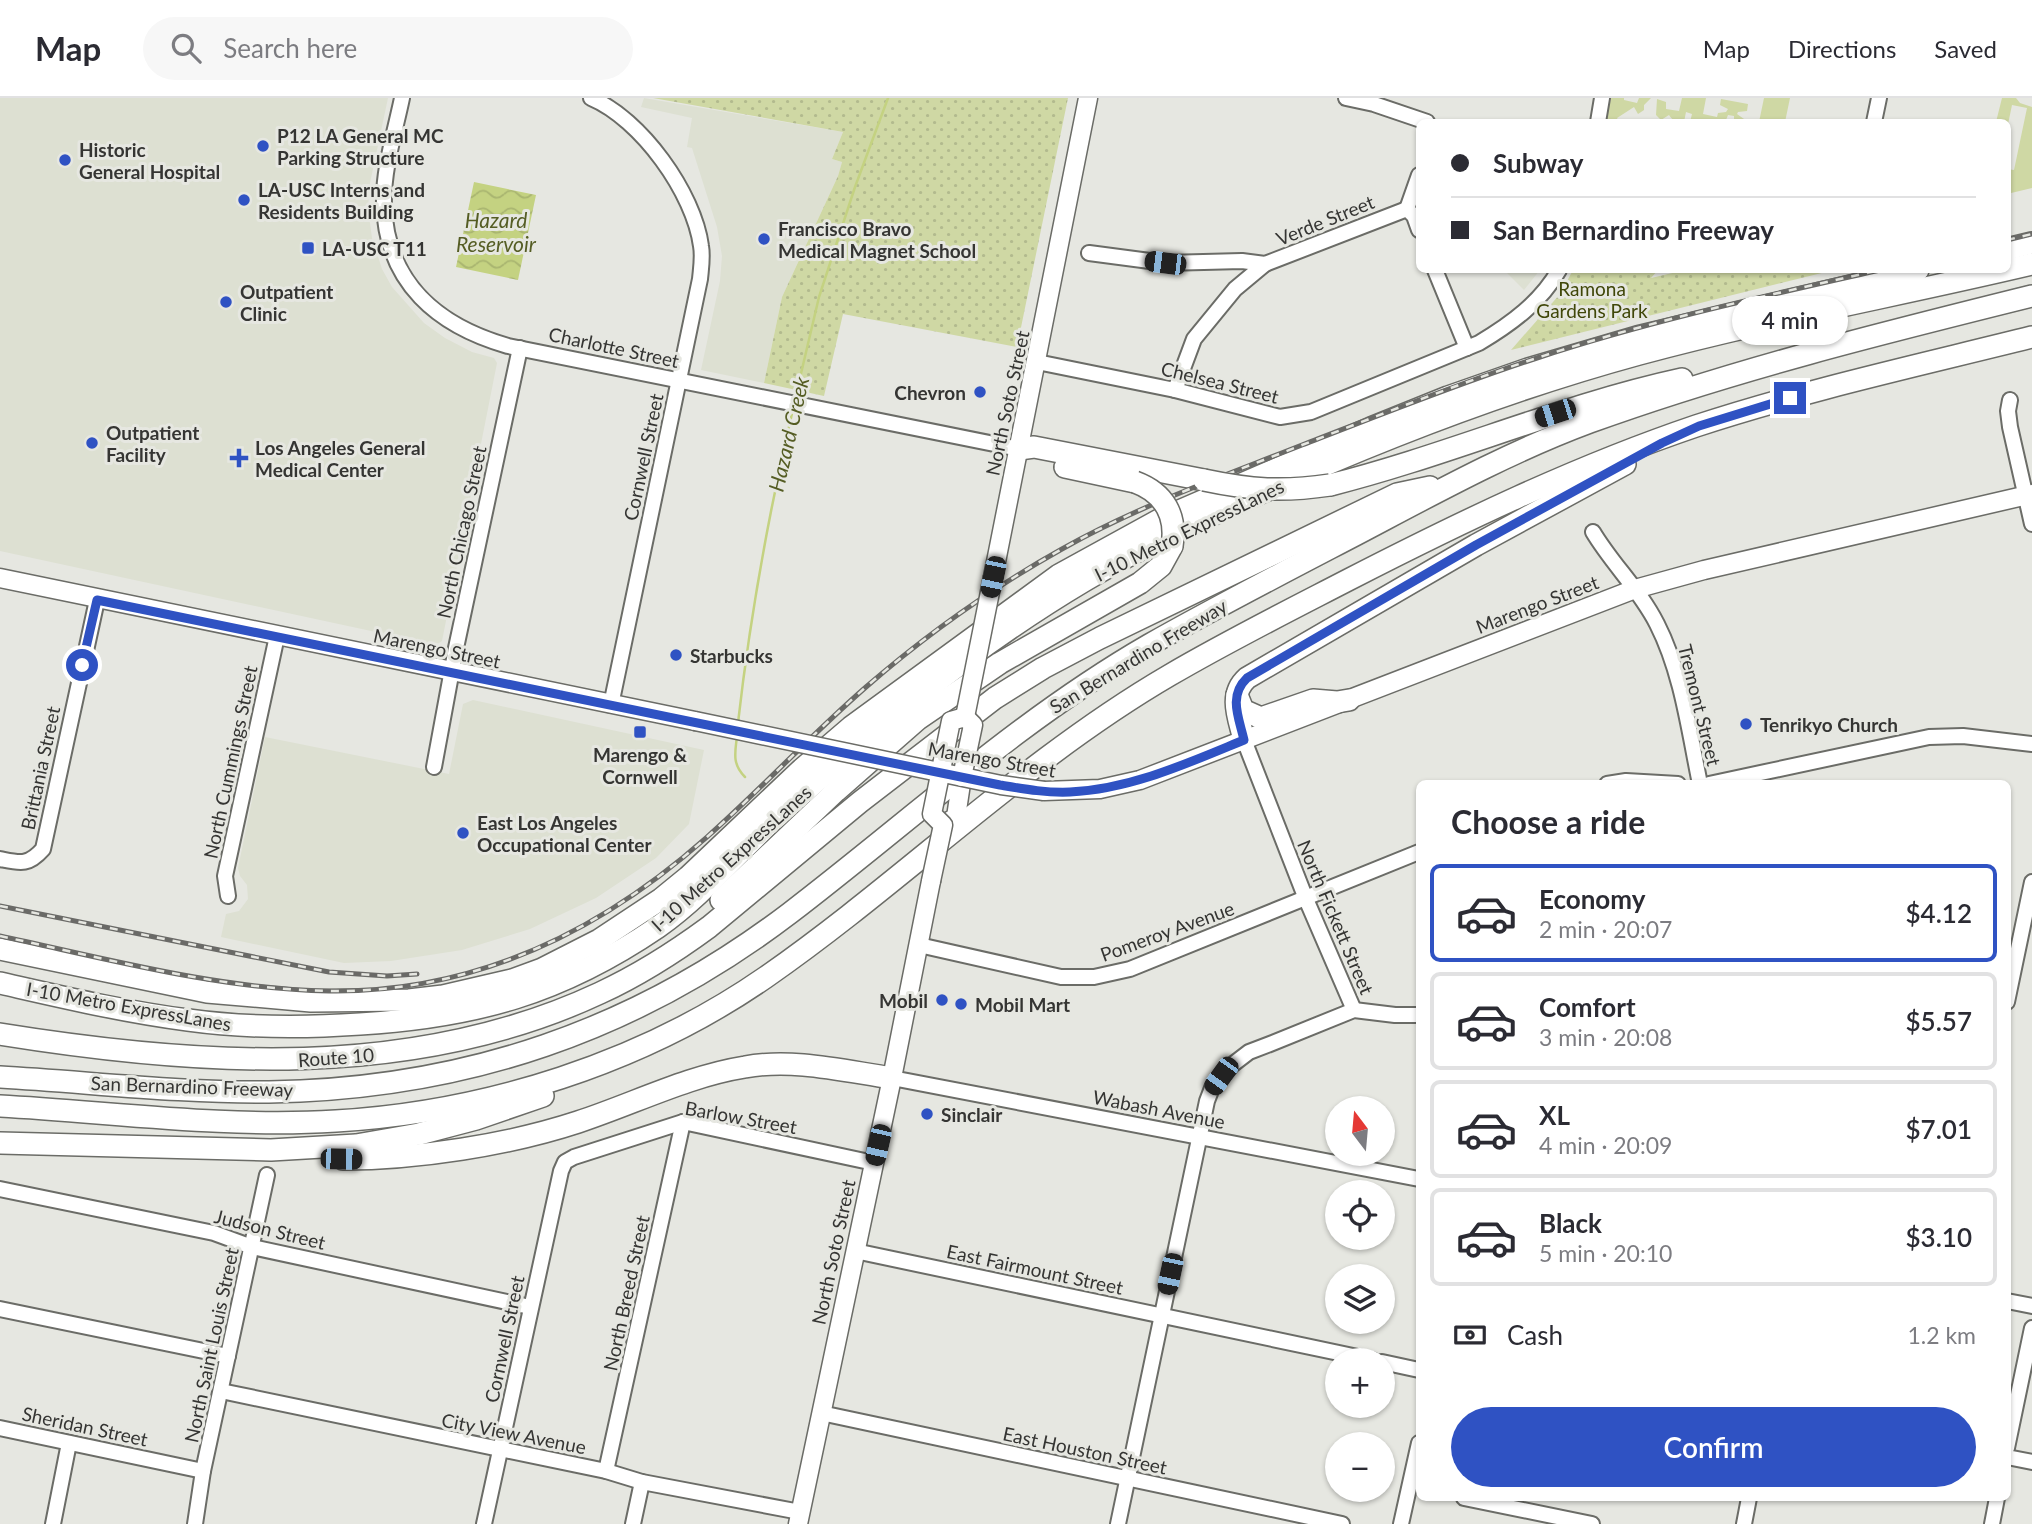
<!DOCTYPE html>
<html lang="en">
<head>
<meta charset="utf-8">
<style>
  body { margin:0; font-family:Lato,sans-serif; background:#f7f7f7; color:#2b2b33; height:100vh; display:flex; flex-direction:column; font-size:26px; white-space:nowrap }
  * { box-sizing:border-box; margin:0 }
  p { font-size:23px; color:#7c7c81 }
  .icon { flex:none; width:38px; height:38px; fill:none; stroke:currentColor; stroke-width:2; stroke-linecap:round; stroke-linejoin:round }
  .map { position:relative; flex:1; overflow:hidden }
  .panel { position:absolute; left:1416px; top:682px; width:595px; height:721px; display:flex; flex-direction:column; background:#fff; border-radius:10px; box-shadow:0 2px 5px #0004 }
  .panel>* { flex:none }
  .guide { position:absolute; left:1416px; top:21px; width:595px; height:154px; border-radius:10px; box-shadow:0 2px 5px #0004; display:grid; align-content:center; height:154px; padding:0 35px; background:#fff }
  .needle { width:46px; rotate:344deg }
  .controls { position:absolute; left:1325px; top:998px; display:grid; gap:14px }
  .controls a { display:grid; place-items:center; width:70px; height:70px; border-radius:50%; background:#fff; box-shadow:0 2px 5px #0004; font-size:35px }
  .end { position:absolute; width:32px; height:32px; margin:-16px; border:9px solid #2f52c3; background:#fff; box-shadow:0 0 0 4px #fff }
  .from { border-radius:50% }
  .bubble { position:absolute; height:49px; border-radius:24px; background:#fff; box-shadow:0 2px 5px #0004; font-size:23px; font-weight:600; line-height:49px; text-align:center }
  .car { position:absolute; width:21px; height:42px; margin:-21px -10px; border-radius:9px; box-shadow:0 0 5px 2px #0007; background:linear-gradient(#222 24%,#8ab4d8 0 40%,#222 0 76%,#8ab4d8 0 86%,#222 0) }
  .guide b { display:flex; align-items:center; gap:24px; height:66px; font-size:26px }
  .guide b+b { border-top:2px solid #e1e1e2 }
  .guide i { width:18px; height:18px; background:#2b2b33 }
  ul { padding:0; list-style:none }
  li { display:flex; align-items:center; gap:21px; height:98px; margin:0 14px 10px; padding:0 21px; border:4px solid #e1e1e2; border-radius:10px }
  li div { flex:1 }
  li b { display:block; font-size:26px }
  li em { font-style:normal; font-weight:600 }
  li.current { border-color:#2f52c3 }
  li>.icon { width:63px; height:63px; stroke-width:1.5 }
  h2 { padding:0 35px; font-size:32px; line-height:84px }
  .pay { display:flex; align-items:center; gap:18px; height:77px; padding:0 35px; font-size:26px }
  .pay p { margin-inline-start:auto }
  .primary-button { display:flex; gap:14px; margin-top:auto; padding:14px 35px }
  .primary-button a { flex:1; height:80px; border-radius:42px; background:#2f52c3; color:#fff; font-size:28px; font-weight:600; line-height:80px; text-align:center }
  header { display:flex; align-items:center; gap:42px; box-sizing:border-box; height:98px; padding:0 35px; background:#fff; border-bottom:2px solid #e1e1e2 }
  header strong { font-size:33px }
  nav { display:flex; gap:38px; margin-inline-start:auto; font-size:24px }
  .search { width:490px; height:63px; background:#f7f7f7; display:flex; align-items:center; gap:18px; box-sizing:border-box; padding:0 24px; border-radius:38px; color:#7c7c81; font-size:26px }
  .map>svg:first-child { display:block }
</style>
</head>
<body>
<header>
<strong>Map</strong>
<div class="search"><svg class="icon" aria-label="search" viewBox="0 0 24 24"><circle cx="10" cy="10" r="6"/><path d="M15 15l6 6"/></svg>Search here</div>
<nav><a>Map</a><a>Directions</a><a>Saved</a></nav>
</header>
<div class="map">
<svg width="2032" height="1426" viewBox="0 0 2032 1426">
  <defs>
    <pattern id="park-dots" width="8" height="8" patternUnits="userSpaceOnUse" patternTransform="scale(1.75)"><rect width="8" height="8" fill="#cfd8a4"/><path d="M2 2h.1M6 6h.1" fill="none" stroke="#b2ba8e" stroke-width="1.8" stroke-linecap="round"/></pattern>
    <pattern id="water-waves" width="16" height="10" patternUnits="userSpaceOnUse" patternTransform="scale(1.75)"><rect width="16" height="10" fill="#c4d281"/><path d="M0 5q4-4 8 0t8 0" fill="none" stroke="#a9b570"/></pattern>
  </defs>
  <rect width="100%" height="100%" fill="#e6e7e1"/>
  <g fill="#dde0d2">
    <path d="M0 0H388L370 85 368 110 372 140 382 171 392 189 424 225 445 240 472 254 494 260 497 265 442 543 436 547 0 453Z"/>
    <path d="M644 0 843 34 832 61 842 64 838 78 782 199 764 285 701 272 720 183 722 158 717 129 692 50 687 49 692 20 641 9Z"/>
    <path d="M1504 172H1540L1524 192Z"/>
    <path d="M473 602 704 652 689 726 656 760 596 800 530 831 462 852 391 863 344 865 221 839 226 816 239 813 248 801 247 787 240 778 238 770 265 639 449 676 463 606Z"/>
  </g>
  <g fill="#cfd8a4">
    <path d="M1611 0H1624V2L1637 5 1639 0H1651L1644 7V12L1638 16 1634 9 1617 20 1619 24H1605Z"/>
    <path d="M1682 0H1706L1703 16 1717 19 1718 15 1726 14 1728 11 1720 7 1721 1 1748 6 1747 13 1738 14 1737 16 1744 21V24H1734V18L1728 17 1726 22 1720 24H1690L1692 16 1686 14 1684 24C1677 25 1673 23 1669 17L1661 22 1656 17 1657 1 1666 4V11L1679 13Z"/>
    <path d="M1764 0H1790L1785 24H1759Z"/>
    <path d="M2002 0H2016L2020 5 2032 9V90L2007 96V71L2014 72 2027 10 2012 7 2007 31V24H1996Z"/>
  </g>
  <g fill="url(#park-dots)">
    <path d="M653 0H1068L1017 249 843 216 824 298 764 285 782 199 838 78 842 64 832 61 843 34Z"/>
    <path d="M1573 172H1658L1651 180 1685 172H1834L1511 252 1560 196Z"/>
  </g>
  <path fill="url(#water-waves)" d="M474 84 536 97 518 182 456 169Z"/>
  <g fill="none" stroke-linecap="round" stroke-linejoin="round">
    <g stroke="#c4d281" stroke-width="2.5">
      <path d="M795 301 819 199 855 89 888 0"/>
      <path d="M738 625C750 519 769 414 793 311"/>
      <path d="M737 638C735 655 732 666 745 679"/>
    </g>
    <defs>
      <g id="minor">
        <path d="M402 0C395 34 383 71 384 106 386 185 438 228 508 248L1019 351"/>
        <path d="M591 0C641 21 694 95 701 148 703 159 701 170 700 181L611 607"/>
        <path d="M1346 0 1374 6 1427 24"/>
        <path d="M1598 24 1602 0"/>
        <path d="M1874 24 1879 0"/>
        <path d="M1419 77 1407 111 1414 118 1419 132"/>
        <path d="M1089 155 1165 165 1242 163 1265 166 1407 111"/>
        <path d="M1435 172 1467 250"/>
        <path d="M1037 264 1175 292 1280 319 1311 314 1479 245C1511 226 1541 204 1559 172"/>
        <path d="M1175 292 1194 241 1235 191 1265 166"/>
        <path d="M2010 302 2008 313 2010 329 2032 426"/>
        <path d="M1593 434C1612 466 1640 492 1657 526 1682 575 1689 633 1700 686"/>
        <path d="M1244 642 1306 801 1354 912"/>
        <path d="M434 669 456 550 520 250"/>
        <path d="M1607 686 1626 683 1678 686"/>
        <path d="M1709 686 1929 639 1963 638 2032 646"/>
        <path d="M0 761C20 765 28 768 43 751L97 502"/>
        <path d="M228 798 225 778 277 538"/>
        <path d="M919 847 1061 879H1094L1130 871 1419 754"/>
        <path d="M2007 904 2032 784"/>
        <path d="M892 980 1419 1081"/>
        <path d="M0 1091 214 1135 252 1149 530 1209"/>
        <path d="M855 1153 1372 1262"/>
        <path d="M2007 1203 2032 1208"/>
        <path d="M0 1211 228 1258"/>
        <path d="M1382 1264 1419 1272"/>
        <path d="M221 1293 606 1373 642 1384 800 1414"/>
        <path d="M821 1315 1342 1426"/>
        <path d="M0 1330 203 1373"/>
        <path d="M2007 1350 2032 1230"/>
        <path d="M2007 1359 2032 1364"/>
        <path d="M606 1373 683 1024"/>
        <path d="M1464 1400 1592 1426"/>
        <path d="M53 1426 69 1345"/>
        <path d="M195 1426 203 1373 267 1077"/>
        <path d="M484 1426 561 1073 565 1064 574 1059 683 1024 874 1065"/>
        <path d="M633 1426 642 1384"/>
        <path d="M1118 1426 1207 1003 1212 990 1232 967 1249 954 1270 946 1354 912 1395 917H1419"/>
        <path d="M1401 1426 1419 1345"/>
        <path d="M1744 1426 1749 1400"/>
        <path d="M1992 1426 1997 1400"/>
      </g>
      <g id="major">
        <path d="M993 479 1088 0"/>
        <path d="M0 480 695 623"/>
        <path d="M1044 693 1100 691 1140 682 1635 491 1704 472 2032 396"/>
        <path d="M943 727 956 719 962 679"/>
        <path d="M798 1426 892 980 931 783"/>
      </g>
      <g id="highway">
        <path d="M2007 151 2032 145"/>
        <path d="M1019 351 1034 349 1204 382"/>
        <path d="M1065 369 1135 384"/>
        <path d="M1330 387C1449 357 1562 307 1682 281"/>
        <path d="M1237 597 1243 612 1261 620 1313 602 1337 604 1349 602"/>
        <path d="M1244 642C1239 620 1228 597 1247 580L1476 447 1625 366"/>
        <path d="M721 802 836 693 918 621 1000 565 1140 485 1161 468 1172 448"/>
        <path d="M0 851 207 894 311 903 409 902 443 898 512 882 542 871 599 842 661 801 688 779 802 671 851 629 1059 477 1161 421 1371 330 1448 299 1528 271 1637 239 1918 172"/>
        <path d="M0 885C62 899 125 914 188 922 246 930 302 930 360 926 476 919 561 895 658 829 705 796 741 750 784 712 899 609 1020 511 1159 442 1314 368 1474 301 1639 256 1769 221 1901 197 2032 166"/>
        <path d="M0 936C199 968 412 983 600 895 639 877 675 854 709 829L860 704 995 600 1043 570 1100 540 1397 396 1430 389"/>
        <path d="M0 979C88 984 181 995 269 994 464 991 635 933 790 815 909 724 1019 622 1149 547 1218 508 1288 472 1357 436 1433 396 1509 354 1590 324 1734 272 1883 235 2032 198"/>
        <path d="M0 1008C111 1014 224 1030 336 1023 487 1014 642 965 766 879 904 783 1024 662 1170 577 1228 543 1288 513 1348 482 1461 424 1575 369 1696 328 1806 292 1920 267 2032 239"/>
        <path d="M0 1045 271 1052 356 1047 419 1036 476 1021 543 998"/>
        <path d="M343 1061C417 1061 508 1047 578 1024 633 1006 688 978 745 969 793 960 844 973 892 980"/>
      </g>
    </defs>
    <use href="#minor" stroke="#6b6c67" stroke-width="18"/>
    <use href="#major" stroke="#6b6c67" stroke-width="21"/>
    <use href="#highway" stroke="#6b6c67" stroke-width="24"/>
    <use href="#minor" stroke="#fff" stroke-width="14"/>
    <use href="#major" stroke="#fff" stroke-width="18"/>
    <use href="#highway" stroke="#fff" stroke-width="21"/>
    <defs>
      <g id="rail">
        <path d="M2007 142 2032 136"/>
        <path d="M0 808 329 874 387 878 417 876"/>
        <path d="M0 838C108 861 218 891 329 893 474 895 600 834 707 739 761 691 811 637 866 589 927 536 992 490 1062 451 1138 408 1221 379 1302 347 1380 317 1457 286 1537 260 1649 223 1765 198 1880 172"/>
      </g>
    </defs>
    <use href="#rail" stroke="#6a6a67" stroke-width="5"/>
    <use href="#rail" stroke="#e6e7e1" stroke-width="2.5" stroke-dasharray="8" stroke-linecap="butt"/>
    <defs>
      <g id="major-bridge">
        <path d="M965 619 993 479"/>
        <path d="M695 623 1001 687 1044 693"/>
        <path d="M962 679 973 627 965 619"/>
        <path d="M931 783 943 727 932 716 951 623 965 619"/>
      </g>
      <g id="highway-bridge">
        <path d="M1204 382C1251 392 1283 394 1330 387"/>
        <path d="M1135 384C1165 395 1177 418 1172 448"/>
      </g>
    </defs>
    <use href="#major-bridge" stroke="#6b6c67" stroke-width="21" stroke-linecap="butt"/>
    <use href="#highway-bridge" stroke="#6b6c67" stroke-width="24" stroke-linecap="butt"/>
    <use href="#major-bridge" stroke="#fff" stroke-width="18"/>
    <use href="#highway-bridge" stroke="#fff" stroke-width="21"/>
  </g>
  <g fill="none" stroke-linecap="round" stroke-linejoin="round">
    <path stroke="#2f52c3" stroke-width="9" d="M82 567 97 502 1000 687C1024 691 1046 695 1070 694 1131 691 1188 665 1244 642 1239 620 1228 598 1247 580L1476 447 1662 345 1699 328 1790 300"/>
  </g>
  <g fill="#2f52c3" stroke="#e6e7e1" stroke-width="2.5">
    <circle cx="263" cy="48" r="7"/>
    <circle cx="65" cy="62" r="7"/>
    <circle cx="244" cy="102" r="7"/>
    <circle cx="764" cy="141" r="7"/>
    <rect x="301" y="143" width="14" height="14" rx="3.5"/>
    <circle cx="226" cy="204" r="7"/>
    <circle cx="980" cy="294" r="7"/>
    <circle cx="92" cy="345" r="7"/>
    <path d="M235.5 349.5h7v7h7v7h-7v7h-7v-7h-7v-7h7z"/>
    <circle cx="676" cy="557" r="7"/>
    <circle cx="1746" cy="626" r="7"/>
    <rect x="633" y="627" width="14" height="14" rx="3.5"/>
    <circle cx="463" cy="735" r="7"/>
    <circle cx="942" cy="902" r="7"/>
    <circle cx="961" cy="906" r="7"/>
    <circle cx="927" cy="1016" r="7"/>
  </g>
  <g text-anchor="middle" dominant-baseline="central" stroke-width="6" stroke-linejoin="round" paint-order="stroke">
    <g font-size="19" font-weight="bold" fill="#353533" stroke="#e6e7e1" text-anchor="start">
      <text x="277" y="37">P12 LA General MC<tspan x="277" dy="22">Parking Structure</tspan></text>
      <text x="79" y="51">Historic<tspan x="79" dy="22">General Hospital</tspan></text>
      <text x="258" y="91">LA-USC Interns and<tspan x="258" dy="22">Residents Building</tspan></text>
      <text x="778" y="130">Francisco Bravo<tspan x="778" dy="22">Medical Magnet School</tspan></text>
      <text x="322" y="150">LA-USC T11</text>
      <text x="240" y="193">Outpatient<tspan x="240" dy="22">Clinic</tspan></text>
      <text x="966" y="294" text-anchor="end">Chevron</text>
      <text x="106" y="334">Outpatient<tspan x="106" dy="22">Facility</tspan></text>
      <text x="255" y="349">Los Angeles General<tspan x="255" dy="22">Medical Center</tspan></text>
      <text x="690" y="557">Starbucks</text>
      <text x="1760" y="626">Tenrikyo Church</text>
      <text x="640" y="656" text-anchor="middle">Marengo &amp;<tspan x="640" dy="22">Cornwell</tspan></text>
      <text x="477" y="724">East Los Angeles<tspan x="477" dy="22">Occupational Center</tspan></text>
      <text x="928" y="902" text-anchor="end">Mobil</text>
      <text x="975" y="906">Mobil Mart</text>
      <text x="941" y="1016">Sinclair</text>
    </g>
    <g font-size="19" fill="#353533" stroke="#e6e7e1">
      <text transform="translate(1325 122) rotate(-22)">Verde Street</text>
      <text transform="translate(614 249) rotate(12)">Charlotte Street</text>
      <text transform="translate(1220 284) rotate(14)">Chelsea Street</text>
      <text transform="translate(1007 305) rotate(-78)">North Soto Street</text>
      <text transform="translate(643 359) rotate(-78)">Cornwell Street</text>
      <text transform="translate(1189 432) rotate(-26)">I-10 Metro ExpressLanes</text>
      <text transform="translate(461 434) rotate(-78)">North Chicago Street</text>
      <text transform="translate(1537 506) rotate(-21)">Marengo Street</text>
      <text transform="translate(437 550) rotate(12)">Marengo Street</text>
      <text transform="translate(1138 558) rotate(-31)">San Bernardino Freeway</text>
      <text transform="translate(1700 607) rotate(76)">Tremont Street</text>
      <text transform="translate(992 661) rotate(10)">Marengo Street</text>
      <text transform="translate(230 664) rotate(-78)">North Cummings Street</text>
      <text transform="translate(40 670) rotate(-78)">Brittania Street</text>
      <text transform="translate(731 760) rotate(-42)">I-10 Metro ExpressLanes</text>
      <text transform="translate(1336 819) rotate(67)">North Fickett Street</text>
      <text transform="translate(1167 833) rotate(-20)">Pomeroy Avenue</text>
      <text transform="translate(129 908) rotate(10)">I-10 Metro ExpressLanes</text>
      <text transform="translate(336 959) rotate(-4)">Route 10</text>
      <text transform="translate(192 988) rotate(2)">San Bernardino Freeway</text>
      <text transform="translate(1159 1011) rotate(11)">Wabash Avenue</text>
      <text transform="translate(741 1019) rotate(10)">Barlow Street</text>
      <text transform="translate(270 1131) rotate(14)">Judson Street</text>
      <text transform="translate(833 1154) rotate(-78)">North Soto Street</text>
      <text transform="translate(1035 1171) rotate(12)">East Fairmount Street</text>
      <text transform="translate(626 1195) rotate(-78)">North Breed Street</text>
      <text transform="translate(504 1241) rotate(-78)">Cornwell Street</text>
      <text transform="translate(211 1247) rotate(-78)">North Saint Louis Street</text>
      <text transform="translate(85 1328) rotate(12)">Sheridan Street</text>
      <text transform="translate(514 1335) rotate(11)">City View Avenue</text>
      <text transform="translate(1085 1352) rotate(12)">East Houston Street</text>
    </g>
    <g font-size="19" fill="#404709" stroke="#e6e7e1">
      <text x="1592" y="190">Ramona<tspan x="1592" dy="22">Gardens Park</tspan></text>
    </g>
    <g font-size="21" font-style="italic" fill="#555d24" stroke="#e6e7e1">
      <text x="496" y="121">Hazard<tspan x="496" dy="24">Reservoir</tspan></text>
      <text transform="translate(788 336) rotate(-77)">Hazard Creek</text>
    </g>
  </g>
</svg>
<div class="controls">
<a><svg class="needle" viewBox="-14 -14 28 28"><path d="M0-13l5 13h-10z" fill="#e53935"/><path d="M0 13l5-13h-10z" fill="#7c7c81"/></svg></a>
<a><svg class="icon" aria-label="locate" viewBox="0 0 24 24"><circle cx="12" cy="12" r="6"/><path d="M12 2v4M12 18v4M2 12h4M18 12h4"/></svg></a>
<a><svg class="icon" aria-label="layers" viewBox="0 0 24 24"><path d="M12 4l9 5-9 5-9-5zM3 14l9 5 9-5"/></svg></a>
<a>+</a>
<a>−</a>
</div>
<i class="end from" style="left:82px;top:567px"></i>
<i class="end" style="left:1790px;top:300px"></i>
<div class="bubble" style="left:1732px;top:198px;width:116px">4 min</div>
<i class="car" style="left:1165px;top:165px;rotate:277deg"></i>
<i class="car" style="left:1555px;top:315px;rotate:252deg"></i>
<i class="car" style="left:993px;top:479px;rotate:192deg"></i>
<i class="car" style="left:1221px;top:978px;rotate:216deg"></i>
<i class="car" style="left:878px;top:1047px;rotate:193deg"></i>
<i class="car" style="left:341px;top:1061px;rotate:91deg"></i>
<i class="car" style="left:1170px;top:1176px;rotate:192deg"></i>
<div class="guide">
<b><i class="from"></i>Subway</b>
<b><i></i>San Bernardino Freeway</b>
</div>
<section class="panel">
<h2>Choose a ride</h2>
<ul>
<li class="current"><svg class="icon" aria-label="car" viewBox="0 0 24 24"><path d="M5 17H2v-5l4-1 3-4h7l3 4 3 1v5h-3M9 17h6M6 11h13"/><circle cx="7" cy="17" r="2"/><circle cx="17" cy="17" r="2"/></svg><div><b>Economy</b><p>2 min · 20:07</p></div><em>$4.12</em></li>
<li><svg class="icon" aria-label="car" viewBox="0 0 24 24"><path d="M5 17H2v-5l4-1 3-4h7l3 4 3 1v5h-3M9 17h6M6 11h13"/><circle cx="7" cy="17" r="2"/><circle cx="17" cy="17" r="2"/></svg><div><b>Comfort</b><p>3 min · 20:08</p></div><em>$5.57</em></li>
<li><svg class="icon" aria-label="car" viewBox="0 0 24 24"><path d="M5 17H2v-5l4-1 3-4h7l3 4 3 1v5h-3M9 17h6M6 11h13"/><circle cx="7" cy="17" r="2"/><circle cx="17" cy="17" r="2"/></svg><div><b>XL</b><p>4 min · 20:09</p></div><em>$7.01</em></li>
<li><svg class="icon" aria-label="car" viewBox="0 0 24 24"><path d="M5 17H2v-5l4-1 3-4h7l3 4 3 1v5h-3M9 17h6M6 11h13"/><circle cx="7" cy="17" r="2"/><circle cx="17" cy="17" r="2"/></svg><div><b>Black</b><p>5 min · 20:10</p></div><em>$3.10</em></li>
</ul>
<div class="pay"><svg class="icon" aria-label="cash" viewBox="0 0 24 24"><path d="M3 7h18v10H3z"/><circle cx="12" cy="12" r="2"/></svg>Cash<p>1.2 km</p></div>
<div class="primary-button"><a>Confirm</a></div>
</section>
</div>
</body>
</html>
